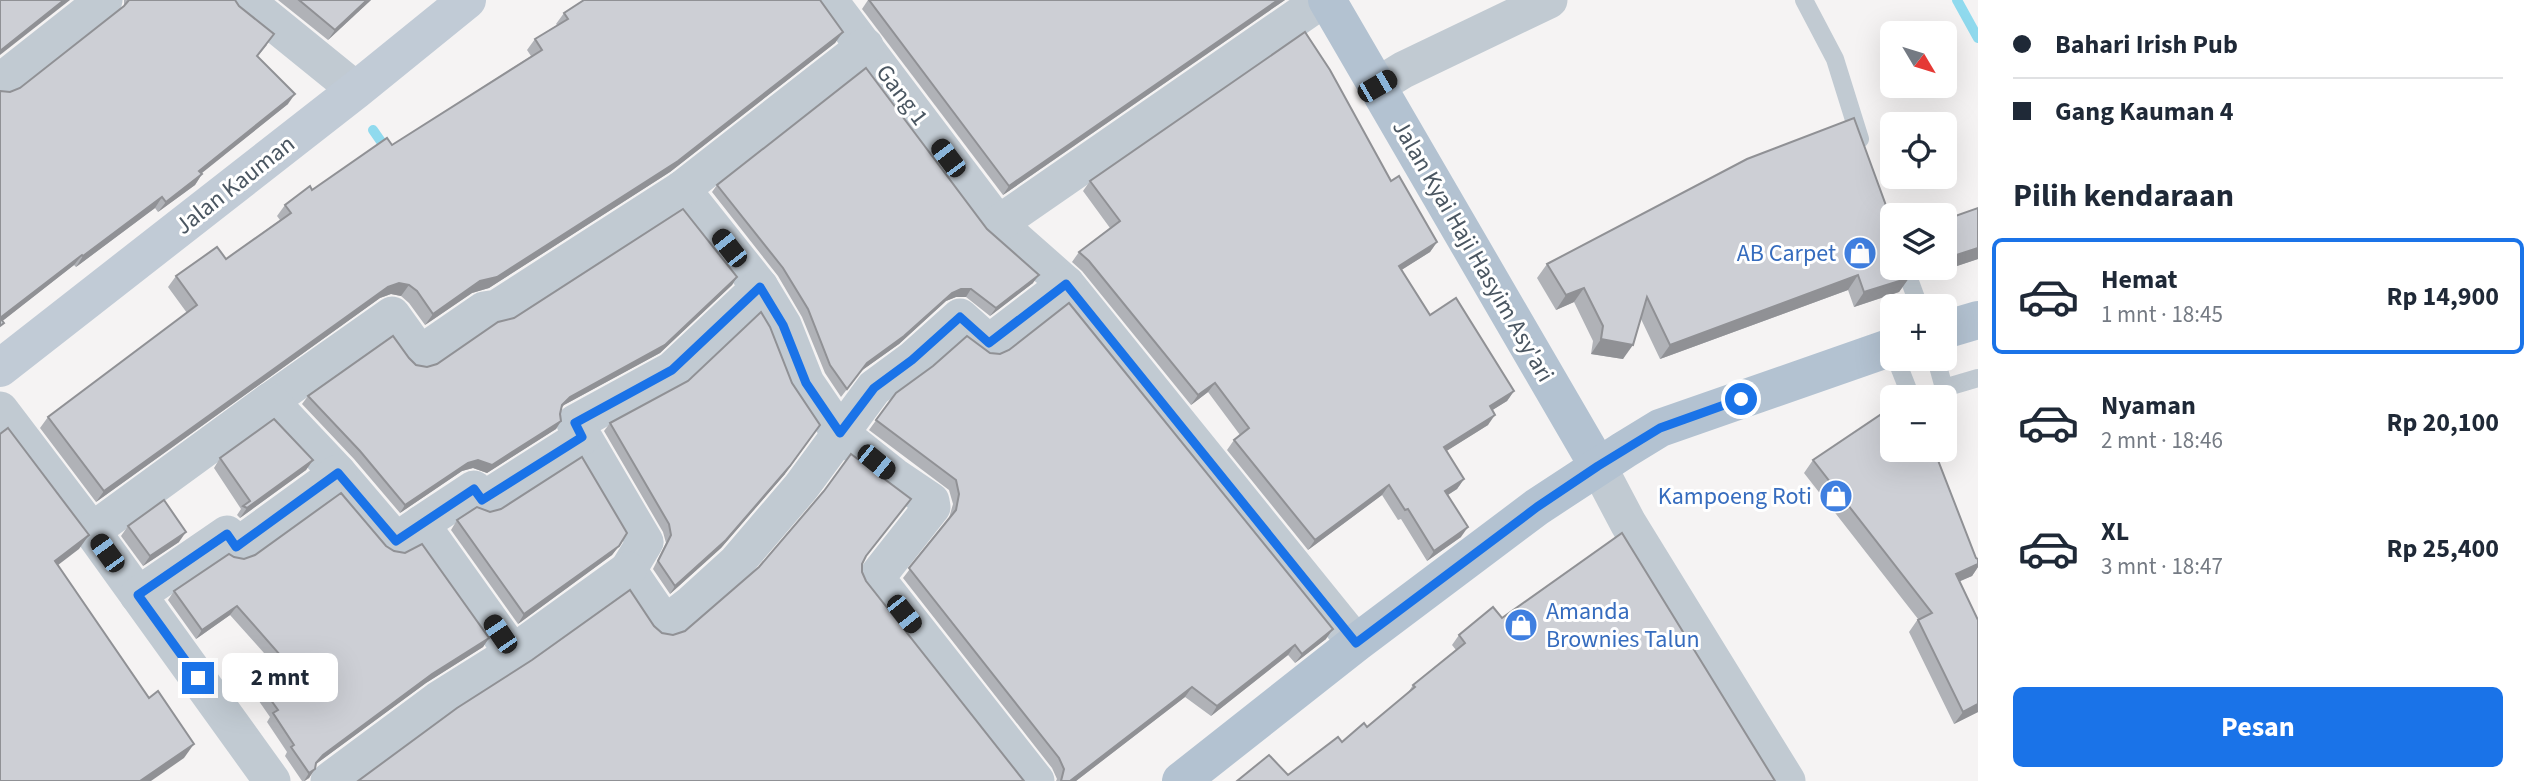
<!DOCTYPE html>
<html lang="id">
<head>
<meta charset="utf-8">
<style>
  body { margin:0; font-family:"Source Sans 3",sans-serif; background:#f6f6f7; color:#1f2937; height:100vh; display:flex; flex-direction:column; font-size:26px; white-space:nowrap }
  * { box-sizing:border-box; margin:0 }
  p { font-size:23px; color:#747a83 }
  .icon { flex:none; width:38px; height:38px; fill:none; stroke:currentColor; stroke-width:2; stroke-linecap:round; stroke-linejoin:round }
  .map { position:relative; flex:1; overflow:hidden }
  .panel { display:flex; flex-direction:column; background:#fff; width:560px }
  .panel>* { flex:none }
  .hud { display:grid; align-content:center; height:154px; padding:0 35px; background:#fff }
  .needle { width:46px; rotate:128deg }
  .tools { position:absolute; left:1880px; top:21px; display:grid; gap:14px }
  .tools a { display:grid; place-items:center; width:77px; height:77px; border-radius:10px; background:#fff; box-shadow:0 7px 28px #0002; font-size:35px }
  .end { position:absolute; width:32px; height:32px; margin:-16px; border:9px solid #1a73e8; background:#fff; box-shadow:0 0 0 4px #fff }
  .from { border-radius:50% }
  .bubble { position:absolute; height:49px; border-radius:10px; background:#fff; box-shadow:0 7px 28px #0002; font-size:23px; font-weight:700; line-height:49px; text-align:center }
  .car { position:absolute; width:21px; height:42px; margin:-21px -10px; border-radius:9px; box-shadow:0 0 5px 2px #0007; background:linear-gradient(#222 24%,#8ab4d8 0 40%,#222 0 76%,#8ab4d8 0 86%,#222 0) }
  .hud b { display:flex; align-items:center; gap:24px; height:66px; font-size:26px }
  .hud b+b { border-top:2px solid #e0e1e3 }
  .hud i { width:18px; height:18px; background:#1f2937 }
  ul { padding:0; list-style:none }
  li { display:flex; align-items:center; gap:21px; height:116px; margin:0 14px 10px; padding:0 21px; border:4px solid transparent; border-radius:10px }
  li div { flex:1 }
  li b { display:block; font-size:26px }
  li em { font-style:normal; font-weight:700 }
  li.selected { border-color:#1a73e8 }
  li>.icon { width:63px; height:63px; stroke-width:1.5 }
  h2 { padding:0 35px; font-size:32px; line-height:84px }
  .cta { display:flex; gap:14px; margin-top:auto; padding:14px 35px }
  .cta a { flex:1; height:80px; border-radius:10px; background:#1a73e8; color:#fff; font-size:28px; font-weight:700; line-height:80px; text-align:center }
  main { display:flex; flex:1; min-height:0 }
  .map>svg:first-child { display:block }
</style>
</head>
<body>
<main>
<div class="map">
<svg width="1978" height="781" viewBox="0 0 1978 781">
  <rect width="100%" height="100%" fill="#f5f3f3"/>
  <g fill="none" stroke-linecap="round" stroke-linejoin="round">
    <g stroke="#90daee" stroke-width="10">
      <path d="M1957 0 1978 38"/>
      <path d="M373 130 389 153"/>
    </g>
    <g stroke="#c1cad2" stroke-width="18">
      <path d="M1804 0 1835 59 1860 139"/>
      <path d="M1905 268 1919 306"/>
      <path d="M1896 359 1911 397"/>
      <path d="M1936 359 1944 388 1978 378"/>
    </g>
    <g stroke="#c1cad2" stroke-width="37">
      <path d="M245 0 356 90"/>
      <path d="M829 0 998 224 1066 284 1356 643"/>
      <path d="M0 82 104 0"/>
      <path d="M1377 86 1403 70 1549 0"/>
      <path d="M682 189 760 287 783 325 806 383 840 433 894 476 931 501 932 507 876 578 1036 781"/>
      <path d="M998 224 1322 0"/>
      <path d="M760 287 672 370 575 423 645 542 628 570 665 624 692 603 736 563 801 487 874 388 912 360 960 317 989 343 1066 284"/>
      <path d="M270 401 392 315 420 354 484 310 497 308 682 189 865 46"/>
      <path d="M0 410 92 531 272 781"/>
      <path d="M1598 466 1628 523 1787 781"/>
      <path d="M421 524 474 489 483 500 582 437"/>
      <path d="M92 531 270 401 338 473 396 541 421 524 513 653"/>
      <path d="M138 595 227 534 236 547 338 473"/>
      <path d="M329 781 438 700 513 653 628 570"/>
    </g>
    <path stroke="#c1cbd6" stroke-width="38" d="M0 368 356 90 467 0"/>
    <g stroke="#b3c2d1" stroke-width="38">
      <path d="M1327 0 1598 466"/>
      <path d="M1944 330 1978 320"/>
      <path d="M1181 781 1356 643 1537 507 1624 450 1660 428 1892 347"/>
    </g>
  </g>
  <g fill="#b0b2b7">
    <path d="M124 0H235L267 45 257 57 288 104 201 173 202 174 195 185 158 212 155 208 76 267 74 265 2 321 10 92 20 88 124 6Z"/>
    <path d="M278 0H371L328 40Z"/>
    <path d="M868 0H1285L1003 195 862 9Z"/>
    <path d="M564 13 843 32 835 43 670 172 489 288 472 293 425 325 409 303 401 296 391 294 380 298 96 502 40 428 48 417 187 313 168 287 176 276 226 259 280 220 277 216 285 205 392 145 531 56 527 50 535 39 557 25 556 24Z"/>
    <path d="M1090 181H1391L1437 242 1430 252 1401 270 1430 315 1514 391 1507 401 1492 410 1488 425 1446 451 1464 479 1457 489 1448 495 1461 537 1427 561 1401 519 1398 520 1382 495 1308 550 1227 450 1234 440 1240 435 1208 392 1191 405 1082 271 1072 262 1079 252 1110 228 1083 191Z"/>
    <path d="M717 185 987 229 1033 283 990 316 966 297H956L946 301 899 344 861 371 841 397 825 373 802 317 778 276 712 192Z"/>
    <path d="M1978 208V259L1921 278 1916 268H1944Z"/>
    <path d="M1547 264 1910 271 1908 274 1909 278 1899 292 1854 307 1848 290 1660 359 1641 319 1623 359 1591 354 1593 341 1574 302 1556 310 1537 278Z"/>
    <path d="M737 277 732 285 660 353 564 405 561 408 560 414 561 421 556 429 487 473 473 468 462 471 400 513 354 459 302 404 308 396 409 358 416 365 427 367Z"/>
    <path d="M896 393 1326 639 1295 663 1288 655 1211 716 1185 697 1076 781H1056L1057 779 1052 768 903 578 949 518 953 504 949 490 869 430Z"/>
    <path d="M610 423 785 474 721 548 670 594 653 569 666 543 663 532 604 431Z"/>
    <path d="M220 458 313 460 306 470 240 518 237 515 241 509 214 468Z"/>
    <path d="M1813 460 1978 559V567L1972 576 1959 581 1978 619V712L1954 724 1909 632 1918 619 1804 473Z"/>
    <path d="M490 512 619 546 612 555 518 624 451 530 457 520Z"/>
    <path d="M128 526 179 542 143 566 121 536Z"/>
    <path d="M386 546 489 638 483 647 426 683 316 764 315 769 309 778 305 781H302L285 756 287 752 267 722 270 717 247 684 253 675 272 662 230 615 196 639 168 600 174 591 234 557 244 559Z"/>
    <path d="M1502 618 1775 781 1288 775 1367 727 1407 694 1413 685 1456 650 1452 645 1459 635Z"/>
  </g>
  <g fill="#909195">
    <path d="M64 0H70L0 55V51Z"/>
    <path d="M367 0H371L328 40 335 30Z"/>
    <path d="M1278 0H1285L1003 195 1009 186Z"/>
    <path d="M843 32 835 43 670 172 489 288 472 293 425 325 433 314Z"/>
    <path d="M295 94 288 104 192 181 199 171Z"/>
    <path d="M202 174 195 185 158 212 166 202Z"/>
    <path d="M162 197 155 208 76 267 83 256Z"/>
    <path d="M1437 242 1430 252 1392 276 1399 266Z"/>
    <path d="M1978 248V259L1921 278 1928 268H1944V259Z"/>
    <path d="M82 255 74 265 0 323V318Z"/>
    <path d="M1910 271 1904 279 1909 278 1899 292 1854 307 1864 292Z"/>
    <path d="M1039 275 1033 283 990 316 996 308Z"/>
    <path d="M1858 275 1848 290 1660 359 1670 345Z"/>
    <path d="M737 277 732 285 660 353 564 405 557 413 570 397Z"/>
    <path d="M399 283 409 285 401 296 391 294 380 298 96 502 104 491 388 287Z"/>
    <path d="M1584 288 1574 302 1556 310 1566 295Z"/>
    <path d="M961 289H971L966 297H956L946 301 899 344 861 371 841 397 867 363 952 293Z"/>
    <path d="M1601 339 1633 345 1623 359 1591 354Z"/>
    <path d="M1215 383 1208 392 1191 405 1198 395Z"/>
    <path d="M1514 391 1507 401 1483 416 1490 406Z"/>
    <path d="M1495 415 1488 425 1437 457 1444 447Z"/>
    <path d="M561 421 556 429 487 473 473 468 462 471 400 513 405 505 468 463Z"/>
    <path d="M820 425 785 474 721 548 670 594 675 586Z"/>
    <path d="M313 460 306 470 240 518 247 508Z"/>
    <path d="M1464 479 1457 489 1438 501 1445 491Z"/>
    <path d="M1389 485 1382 495 1308 550 1315 540Z"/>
    <path d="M1468 527 1461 537 1427 561 1434 551Z"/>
    <path d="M186 532 179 542 143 566 150 556Z"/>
    <path d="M89 535 79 549 45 575 55 561Z"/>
    <path d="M619 546 612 555 518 624 524 614Z"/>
    <path d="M1978 564V567L1972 576 1947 587 1956 574Z"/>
    <path d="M237 606 230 615 196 639 202 630Z"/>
    <path d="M1333 629 1326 639 1295 663 1302 654Z"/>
    <path d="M489 638 483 647 426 683 316 764 310 772 323 755 432 674Z"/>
    <path d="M1295 645 1288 655 1211 716 1217 706Z"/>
    <path d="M1192 687 1185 697 1076 781H1070Z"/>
    <path d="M1978 704V712L1954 724 1963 712Z"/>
    <path d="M194 744 184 758 151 781H140Z"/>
    <path d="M315 769 309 778 304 781 309 773Z"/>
  </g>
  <g fill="#cdcfd5" stroke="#909195" stroke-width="2">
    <path d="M0 0H64L0 51Z"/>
    <path d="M129 0H235L239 6 274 34 257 56 295 94 199 171 202 174 166 202 162 197 83 256 82 255 0 318 4 323 0 326V91L10 92 20 88 124 6Z"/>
    <path d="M299 0H367L335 30Z"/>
    <path d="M584 0H820L843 32 678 161 497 277 480 281 433 314 417 291 409 285 399 283 388 287 104 491 48 417 197 305 176 276 217 247 226 259 291 213 285 205 310 186 312 190 387 138 392 145 542 50 535 39 568 19 564 13Z"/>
    <path d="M869 0H1278L1009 186Z"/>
    <path d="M1305 32 1330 70 1391 181 1399 176 1437 242 1399 266 1430 315 1456 298 1514 391 1490 406 1495 415 1444 447 1464 479 1445 491 1468 527 1434 551 1408 509 1405 510 1389 485 1315 540 1234 440 1249 428 1215 383 1198 395 1089 261 1079 252 1120 221 1090 181Z"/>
    <path d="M866 68 987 229 1039 275 996 308 971 289H961L952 293 904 336 867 363 847 389 830 365 808 309 783 268 717 185Z"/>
    <path d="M1854 118 1892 222V268H1909L1910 271 1907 272 1909 278 1864 292 1858 275 1670 345 1647 297 1633 345 1601 339 1603 326 1584 288 1566 295 1547 264 1747 159Z"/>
    <path d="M1978 208V248L1944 259V220Z"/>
    <path d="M683 209 737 277 665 345 570 397 562 405 560 414 561 421 492 465 478 460 468 463 405 505 360 451 308 396 393 336 409 358 416 365 427 367 437 364 498 322 514 318Z"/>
    <path d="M1069 303 1333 629 1302 654 1295 645 1217 706 1192 687 1070 781H1061L1064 769 1059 758 909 568 956 510 959 494 956 480 876 420 896 393 933 366 967 336 990 353 1000 354 1009 350Z"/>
    <path d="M761 312 770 327 792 383 820 425 790 466 726 540 675 586 658 561 671 535 669 524 610 423 688 381Z"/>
    <path d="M1912 393 1914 397H1906Z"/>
    <path d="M1892 407V450H1934L1976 558 1978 559V564L1956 574 1978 620V704L1963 712 1918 620 1932 613 1813 460Z"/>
    <path d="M274 419 313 460 247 508 243 506 250 501 220 458Z"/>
    <path d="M8 428 89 535 55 561 149 698 158 691 194 744 140 781H0V434Z"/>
    <path d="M851 454 911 499 866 556 862 564V572L866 581 1024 781H358L457 708 532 660 630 590 654 626 662 633 673 635 685 631 759 567 824 491Z"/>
    <path d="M582 457 627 533 619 546 524 614 457 520 477 507 490 512 501 509Z"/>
    <path d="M341 493 386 546 394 551 405 553 422 544 489 638 432 674 323 755 316 763 315 769 309 773 291 747 294 745 273 713 278 710 253 675 281 656 237 606 202 630 174 591 229 554 234 557 244 559 255 555Z"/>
    <path d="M164 500 186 532 150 556 128 526Z"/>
    <path d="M1622 533 1775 781H1237L1269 755 1288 775 1338 737 1342 742 1364 723 1367 727 1415 687 1413 685 1465 643 1459 635 1493 607 1502 618Z"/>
  </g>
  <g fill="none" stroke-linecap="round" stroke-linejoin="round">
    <path stroke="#1a73e8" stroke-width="9" d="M198 678 138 595 227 534 236 547 338 473 396 541 474 489 482 500 582 437 575 423 672 370 760 287 783 325 806 383 840 433 874 388 912 360 960 317 989 343 1066 284 1356 643 1537 507 1598 466 1660 428 1741 399"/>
  </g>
  <defs>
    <symbol id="shop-disc" viewBox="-11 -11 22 22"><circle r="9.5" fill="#3f7fe0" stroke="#fff"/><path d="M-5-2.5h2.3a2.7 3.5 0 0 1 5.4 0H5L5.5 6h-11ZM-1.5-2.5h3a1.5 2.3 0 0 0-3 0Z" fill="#fff"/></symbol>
  </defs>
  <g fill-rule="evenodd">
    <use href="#shop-disc" x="1841" y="234" width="38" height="38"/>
    <use href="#shop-disc" x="1817" y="477" width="38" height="38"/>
    <use href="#shop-disc" x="1502" y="606" width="38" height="38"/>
  </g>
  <g text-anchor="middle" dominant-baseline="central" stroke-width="6" stroke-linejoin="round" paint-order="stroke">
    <g font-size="24" fill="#4a5661" stroke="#fff">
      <text transform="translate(902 95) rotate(53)">Gang 1</text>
      <text transform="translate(235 185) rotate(-38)">Jalan Kauman</text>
      <text transform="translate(1473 251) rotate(60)">Jalan Kyai Haji Hasyim Asy'ari</text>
    </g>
    <g font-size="24" fill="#366cbe" stroke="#fff" text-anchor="end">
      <text x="1836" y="253">AB Carpet</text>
      <text x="1812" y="496">Kampoeng Roti</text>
      <text x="1546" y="611" text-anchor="start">Amanda<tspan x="1546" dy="28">Brownies Talun</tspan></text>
    </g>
  </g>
</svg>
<div class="tools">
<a><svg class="needle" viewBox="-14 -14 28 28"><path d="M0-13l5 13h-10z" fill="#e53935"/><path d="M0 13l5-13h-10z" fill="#747a83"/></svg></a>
<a><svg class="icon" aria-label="locate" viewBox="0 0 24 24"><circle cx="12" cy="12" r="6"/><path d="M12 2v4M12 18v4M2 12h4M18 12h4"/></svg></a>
<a><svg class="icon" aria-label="layers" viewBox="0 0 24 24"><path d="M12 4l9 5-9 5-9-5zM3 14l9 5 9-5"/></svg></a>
<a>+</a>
<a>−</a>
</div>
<i class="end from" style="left:1741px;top:399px"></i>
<i class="end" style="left:198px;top:678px"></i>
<div class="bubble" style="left:222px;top:653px;width:116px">2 mnt</div>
<i class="car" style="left:1377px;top:86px;rotate:60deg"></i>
<i class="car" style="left:948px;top:158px;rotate:323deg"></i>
<i class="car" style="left:729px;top:248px;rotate:322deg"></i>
<i class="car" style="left:876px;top:462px;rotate:129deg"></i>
<i class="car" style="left:107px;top:553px;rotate:324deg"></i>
<i class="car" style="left:904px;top:614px;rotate:142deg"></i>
<i class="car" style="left:500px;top:634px;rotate:326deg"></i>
</div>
<section class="panel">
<div class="hud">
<b><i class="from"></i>Bahari Irish Pub</b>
<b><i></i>Gang Kauman 4</b>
</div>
<h2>Pilih kendaraan</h2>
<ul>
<li class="selected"><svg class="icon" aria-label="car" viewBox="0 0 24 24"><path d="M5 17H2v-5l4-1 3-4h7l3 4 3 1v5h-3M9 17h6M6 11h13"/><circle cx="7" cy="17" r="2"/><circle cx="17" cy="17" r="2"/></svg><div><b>Hemat</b><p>1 mnt · 18:45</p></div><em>Rp 14,900</em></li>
<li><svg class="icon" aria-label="car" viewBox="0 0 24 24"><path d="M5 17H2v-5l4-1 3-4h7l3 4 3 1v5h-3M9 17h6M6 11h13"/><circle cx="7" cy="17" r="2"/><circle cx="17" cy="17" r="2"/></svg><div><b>Nyaman</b><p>2 mnt · 18:46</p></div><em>Rp 20,100</em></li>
<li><svg class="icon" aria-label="car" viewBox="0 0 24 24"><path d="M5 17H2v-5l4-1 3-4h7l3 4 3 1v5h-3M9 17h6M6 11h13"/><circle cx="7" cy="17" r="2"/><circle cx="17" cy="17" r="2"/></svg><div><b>XL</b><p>3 mnt · 18:47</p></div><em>Rp 25,400</em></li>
</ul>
<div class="cta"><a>Pesan</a></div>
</section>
</main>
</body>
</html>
